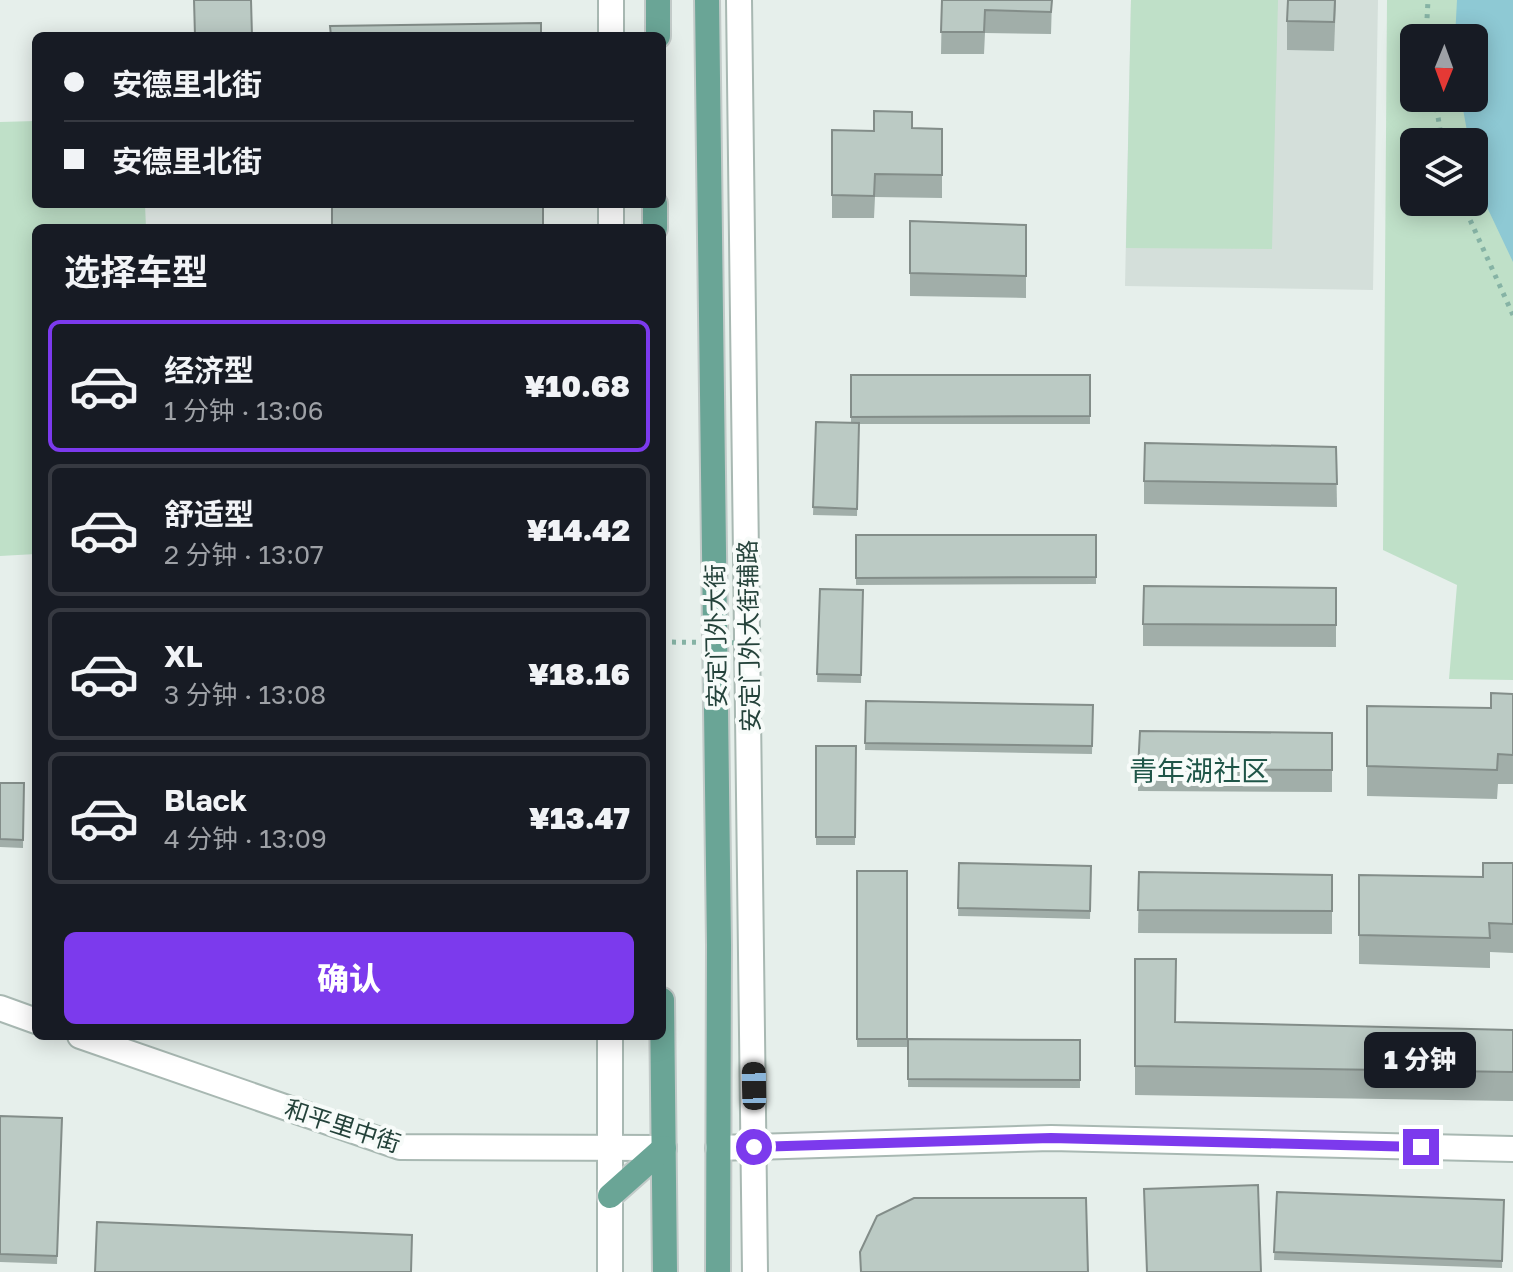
<!DOCTYPE html>
<html lang="zh">
<head>
<meta charset="utf-8">
<style>
  body { margin:0; font-family:"Golos Text","Noto Sans SC",sans-serif; background:#242831; color:#f1f3f6; height:100vh; display:flex; flex-direction:column; font-size:30px; white-space:nowrap }
  * { box-sizing:border-box; margin:0 }
  p { font-size:26px; color:#9ea1a6 }
  .icon { flex:none; width:44px; height:44px; fill:none; stroke:currentColor; stroke-width:2; stroke-linecap:round; stroke-linejoin:round }
  .map { position:relative; flex:1; overflow:hidden }
  .side { position:absolute; left:32px; top:224px; width:634px; height:816px; display:flex; flex-direction:column; background:#171b24; border-radius:12px; box-shadow:0 4px 20px #0003 }
  .side>* { flex:none }
  .top-card { position:absolute; left:32px; top:32px; width:634px; height:176px; border-radius:12px; box-shadow:0 4px 20px #0003; display:grid; align-content:center; height:176px; padding:0 32px; background:#171b24 }
  .needle { width:52px; rotate:181deg }
  .fabs { position:absolute; left:1400px; top:24px; display:grid; gap:16px }
  .fabs a { display:grid; place-items:center; width:88px; height:88px; border-radius:12px; background:#171b24; box-shadow:0 4px 20px #0003; font-size:40px }
  .end { position:absolute; width:36px; height:36px; margin:-18px; border:10px solid #7c3aed; background:#fff; box-shadow:0 0 0 4px #fff }
  .from { border-radius:50% }
  .bubble { position:absolute; height:56px; border-radius:12px; background:#171b24; box-shadow:0 4px 20px #0003; font-size:26px; font-weight:800; line-height:56px; text-align:center }
  .car { position:absolute; width:24px; height:48px; margin:-24px -12px; border-radius:10px; box-shadow:0 0 6px 2px #0007; background:linear-gradient(#222 24%,#8ab4d8 0 40%,#222 0 76%,#8ab4d8 0 86%,#222 0) }
  .top-card b { display:flex; align-items:center; gap:28px; height:76px; font-size:30px }
  .top-card b+b { border-top:2px solid #363941 }
  .top-card i { width:20px; height:20px; background:#f1f3f6 }
  ul { padding:0; list-style:none }
  li { display:flex; align-items:center; gap:24px; height:132px; margin:0 16px 12px; padding:0 16px; border:4px solid #363941; border-radius:12px }
  li div { flex:1 }
  li b { display:block; font-size:30px }
  li em { font-style:normal; font-weight:800 }
  li.active { border-color:#7c3aed }
  li>.icon { width:72px; height:72px; stroke-width:1.5 }
  h2 { padding:0 32px; font-size:36px; line-height:96px }
  .primary-button { display:flex; gap:16px; margin-top:auto; padding:16px 32px }
  .primary-button a { flex:1; height:92px; border-radius:12px; background:#7c3aed; color:#fff; font-size:32px; font-weight:800; line-height:92px; text-align:center }
  .map>svg:first-child { display:block }
</style>
</head>
<body>
<div class="map">
<svg width="1513" height="1272" viewBox="0 0 1513 1272">
  <rect width="100%" height="100%" fill="#e6efeb"/>
  <path fill="#d4dfda" d="M1131 0H1378L1373 290 1125 286Z"/>
  <g fill="#bfe0c8" fill-rule="evenodd">
    <path d="M1131 0H1278L1272 249 1126 248Z"/>
    <path d="M1387 0H1513V680L1449 679 1457 585 1383 550ZM1414 38H1474V98H1414ZM1414 142H1474V202H1414Z"/>
    <path d="M36 121V204H145L146 228H36V554L0 556V122Z"/>
  </g>
  <path fill="#8ec9d4" d="M1457 0H1513V262L1477 186 1474 142H1469L1461 98H1474V38H1455Z"/>
  <g fill="none" stroke-linecap="round" stroke-linejoin="round">
    <defs>
      <g id="minor">
        <path d="M739 0 755 1272"/>
        <path d="M611 36V0"/>
        <path d="M611 228V204"/>
        <path d="M0 1008 36 1021"/>
        <path d="M80 1036 400 1147 664 1148"/>
        <path d="M610 1036V1272"/>
        <path d="M718 1148 1051 1138 1513 1149"/>
      </g>
      <g id="major">
        <path d="M707 0 719 945 718 1272"/>
        <path d="M658 36V0"/>
        <path d="M655 228V204"/>
        <path d="M662 1000 665 1272"/>
        <path d="M610 1196 664 1148"/>
      </g>
    </defs>
    <use href="#minor" stroke="#a8b8b2" stroke-width="28"/>
    <use href="#major" stroke="#c2cac8" stroke-width="28"/>
    <g stroke="#86b3a5" stroke-width="5" stroke-dasharray="4 6" stroke-linecap="butt">
      <path d="M1426 38 1428 0"/>
      <path d="M1435 98 1442 142"/>
      <path d="M1462 202 1513 315"/>
    </g>
    <use href="#minor" stroke="#fff" stroke-width="24"/>
    <use href="#major" stroke="#6aa596" stroke-width="24"/>
    <path stroke="#86b3a5" stroke-width="5" stroke-dasharray="4 6" stroke-linecap="butt" d="M662 642 761 643"/>
  </g>
  <g fill="#a1aea9">
    <path d="M942 0H1052L1051 34 985 33 984 54H941Z"/>
    <path d="M1336 0 1334 51 1287 50V21Z"/>
    <path d="M912 128 942 129V198L875 197 874 218H832V130L874 131Z"/>
    <path d="M910 221 1026 225V298L910 296Z"/>
    <path d="M851 375H1090V424H859L857 516 813 515 816 422 851 423Z"/>
    <path d="M1336 447 1337 507 1144 504V481Z"/>
    <path d="M856 535H1096V584L856 585Z"/>
    <path d="M1336 588V647L1143 646V624Z"/>
    <path d="M820 589 863 590 861 683 817 682Z"/>
    <path d="M1513 694V784H1498L1497 799 1367 796V706L1491 708Z"/>
    <path d="M866 701 1093 705 1092 754 865 750Z"/>
    <path d="M1332 733V792L1138 791V769Z"/>
    <path d="M816 746H856L855 845H816Z"/>
    <path d="M0 783H24L23 848 0 847Z"/>
    <path d="M959 863 1091 866 1090 919 958 916Z"/>
    <path d="M1513 863V953L1490 952V968L1359 964V875L1483 877Z"/>
    <rect x="857" y="871" width="50" height="176"/>
    <path d="M1139 872 1332 875V934L1138 933Z"/>
    <path d="M1135 959 1176 1022 1513 1030V1101L1135 1095Z"/>
    <path d="M908 1039 1080 1040V1088L908 1087Z"/>
    <path d="M0 1116 62 1118 57 1264 0 1262Z"/>
    <path d="M1277 1192 1504 1200 1502 1268 1274 1260Z"/>
  </g>
  <g fill="#bbcac4" stroke="#838d89" stroke-width="2">
    <path d="M194 0H251L252 36H195Z"/>
    <path d="M942 0H1052L1051 12 985 10 984 32H941Z"/>
    <path d="M1288 0H1335L1334 22 1287 21Z"/>
    <path d="M541 23V36H331L330 26Z"/>
    <path d="M874 111 912 112V128L942 129V175L875 174 874 196 832 195V130L874 131Z"/>
    <rect x="332" y="204" width="211" height="24"/>
    <path d="M910 221 1026 225V276L910 273Z"/>
    <path d="M851 375H1090V416L851 417Z"/>
    <path d="M816 422 859 423 857 509 813 507Z"/>
    <path d="M1145 443 1336 447 1337 484 1144 481Z"/>
    <path d="M856 535H1096V577L856 578Z"/>
    <path d="M1144 586 1336 588V625L1143 624Z"/>
    <path d="M820 589 863 590 861 675 817 674Z"/>
    <path d="M1491 693 1513 694V755L1498 754 1497 770 1367 766V706L1491 708Z"/>
    <path d="M866 701 1093 705 1092 746 865 743Z"/>
    <path d="M1140 731 1332 733V770L1138 769Z"/>
    <path d="M816 746H856L855 837H816Z"/>
    <path d="M0 783H24L23 840 0 839Z"/>
    <path d="M959 863 1091 866 1090 911 958 908Z"/>
    <path d="M1483 863H1513V924L1489 923 1490 938 1359 935V875L1483 877Z"/>
    <rect x="857" y="871" width="50" height="168"/>
    <path d="M1139 872 1332 875V911L1138 910Z"/>
    <path d="M1135 959H1176L1175 1022 1513 1030V1072L1135 1066Z"/>
    <path d="M908 1039 1080 1040V1080L908 1079Z"/>
    <path d="M0 1116 62 1118 57 1256 0 1254Z"/>
    <path d="M1258 1185 1261 1272H1147L1144 1189Z"/>
    <path d="M1277 1192 1504 1200 1502 1261 1274 1252Z"/>
    <path d="M914 1198H1086L1088 1272H861L860 1252 877 1216Z"/>
    <path d="M97 1222 412 1235 411 1272H95Z"/>
  </g>
  <g fill="none" stroke-linecap="round" stroke-linejoin="round">
    <path stroke="#7c3aed" stroke-width="10" d="M754 1147 1051 1138 1421 1147"/>
  </g>
  <g text-anchor="middle" dominant-baseline="central" stroke-width="8" stroke-linejoin="round" paint-order="stroke">
    <g font-size="24" fill="#24423a" stroke="#f7fbf9">
      <text transform="translate(715 636) rotate(-91)">安定门外大街</text>
      <text transform="translate(748 636) rotate(-91)">安定门外大街辅路</text>
      <text transform="translate(343 1125) rotate(18)">和平里中街</text>
    </g>
    <g font-size="28" fill="#1f5548" stroke="#f7fbf9">
      <text x="1199" y="770">青年湖社区</text>
    </g>
  </g>
</svg>
<div class="fabs">
<a><svg class="needle" viewBox="-14 -14 28 28"><path d="M0-13l5 13h-10z" fill="#e53935"/><path d="M0 13l5-13h-10z" fill="#9ea1a6"/></svg></a>
<a><svg class="icon" aria-label="layers" viewBox="0 0 24 24"><path d="M12 4l9 5-9 5-9-5zM3 14l9 5 9-5"/></svg></a>
</div>
<i class="end from" style="left:754px;top:1147px"></i>
<i class="end" style="left:1421px;top:1147px"></i>
<div class="bubble" style="left:1364px;top:1032px;width:112px">1 分钟</div>
<i class="car" style="left:754px;top:1086px;rotate:359deg"></i>
<div class="top-card">
<b><i class="from"></i>安德里北街</b>
<b><i></i>安德里北街</b>
</div>
<section class="side">
<h2>选择车型</h2>
<ul>
<li class="active"><svg class="icon" aria-label="car" viewBox="0 0 24 24"><path d="M5 17H2v-5l4-1 3-4h7l3 4 3 1v5h-3M9 17h6M6 11h13"/><circle cx="7" cy="17" r="2"/><circle cx="17" cy="17" r="2"/></svg><div><b>经济型</b><p>1 分钟 · 13:06</p></div><em>¥10.68</em></li>
<li><svg class="icon" aria-label="car" viewBox="0 0 24 24"><path d="M5 17H2v-5l4-1 3-4h7l3 4 3 1v5h-3M9 17h6M6 11h13"/><circle cx="7" cy="17" r="2"/><circle cx="17" cy="17" r="2"/></svg><div><b>舒适型</b><p>2 分钟 · 13:07</p></div><em>¥14.42</em></li>
<li><svg class="icon" aria-label="car" viewBox="0 0 24 24"><path d="M5 17H2v-5l4-1 3-4h7l3 4 3 1v5h-3M9 17h6M6 11h13"/><circle cx="7" cy="17" r="2"/><circle cx="17" cy="17" r="2"/></svg><div><b>XL</b><p>3 分钟 · 13:08</p></div><em>¥18.16</em></li>
<li><svg class="icon" aria-label="car" viewBox="0 0 24 24"><path d="M5 17H2v-5l4-1 3-4h7l3 4 3 1v5h-3M9 17h6M6 11h13"/><circle cx="7" cy="17" r="2"/><circle cx="17" cy="17" r="2"/></svg><div><b>Black</b><p>4 分钟 · 13:09</p></div><em>¥13.47</em></li>
</ul>
<div class="primary-button"><a>确认</a></div>
</section>
</div>
</body>
</html>
